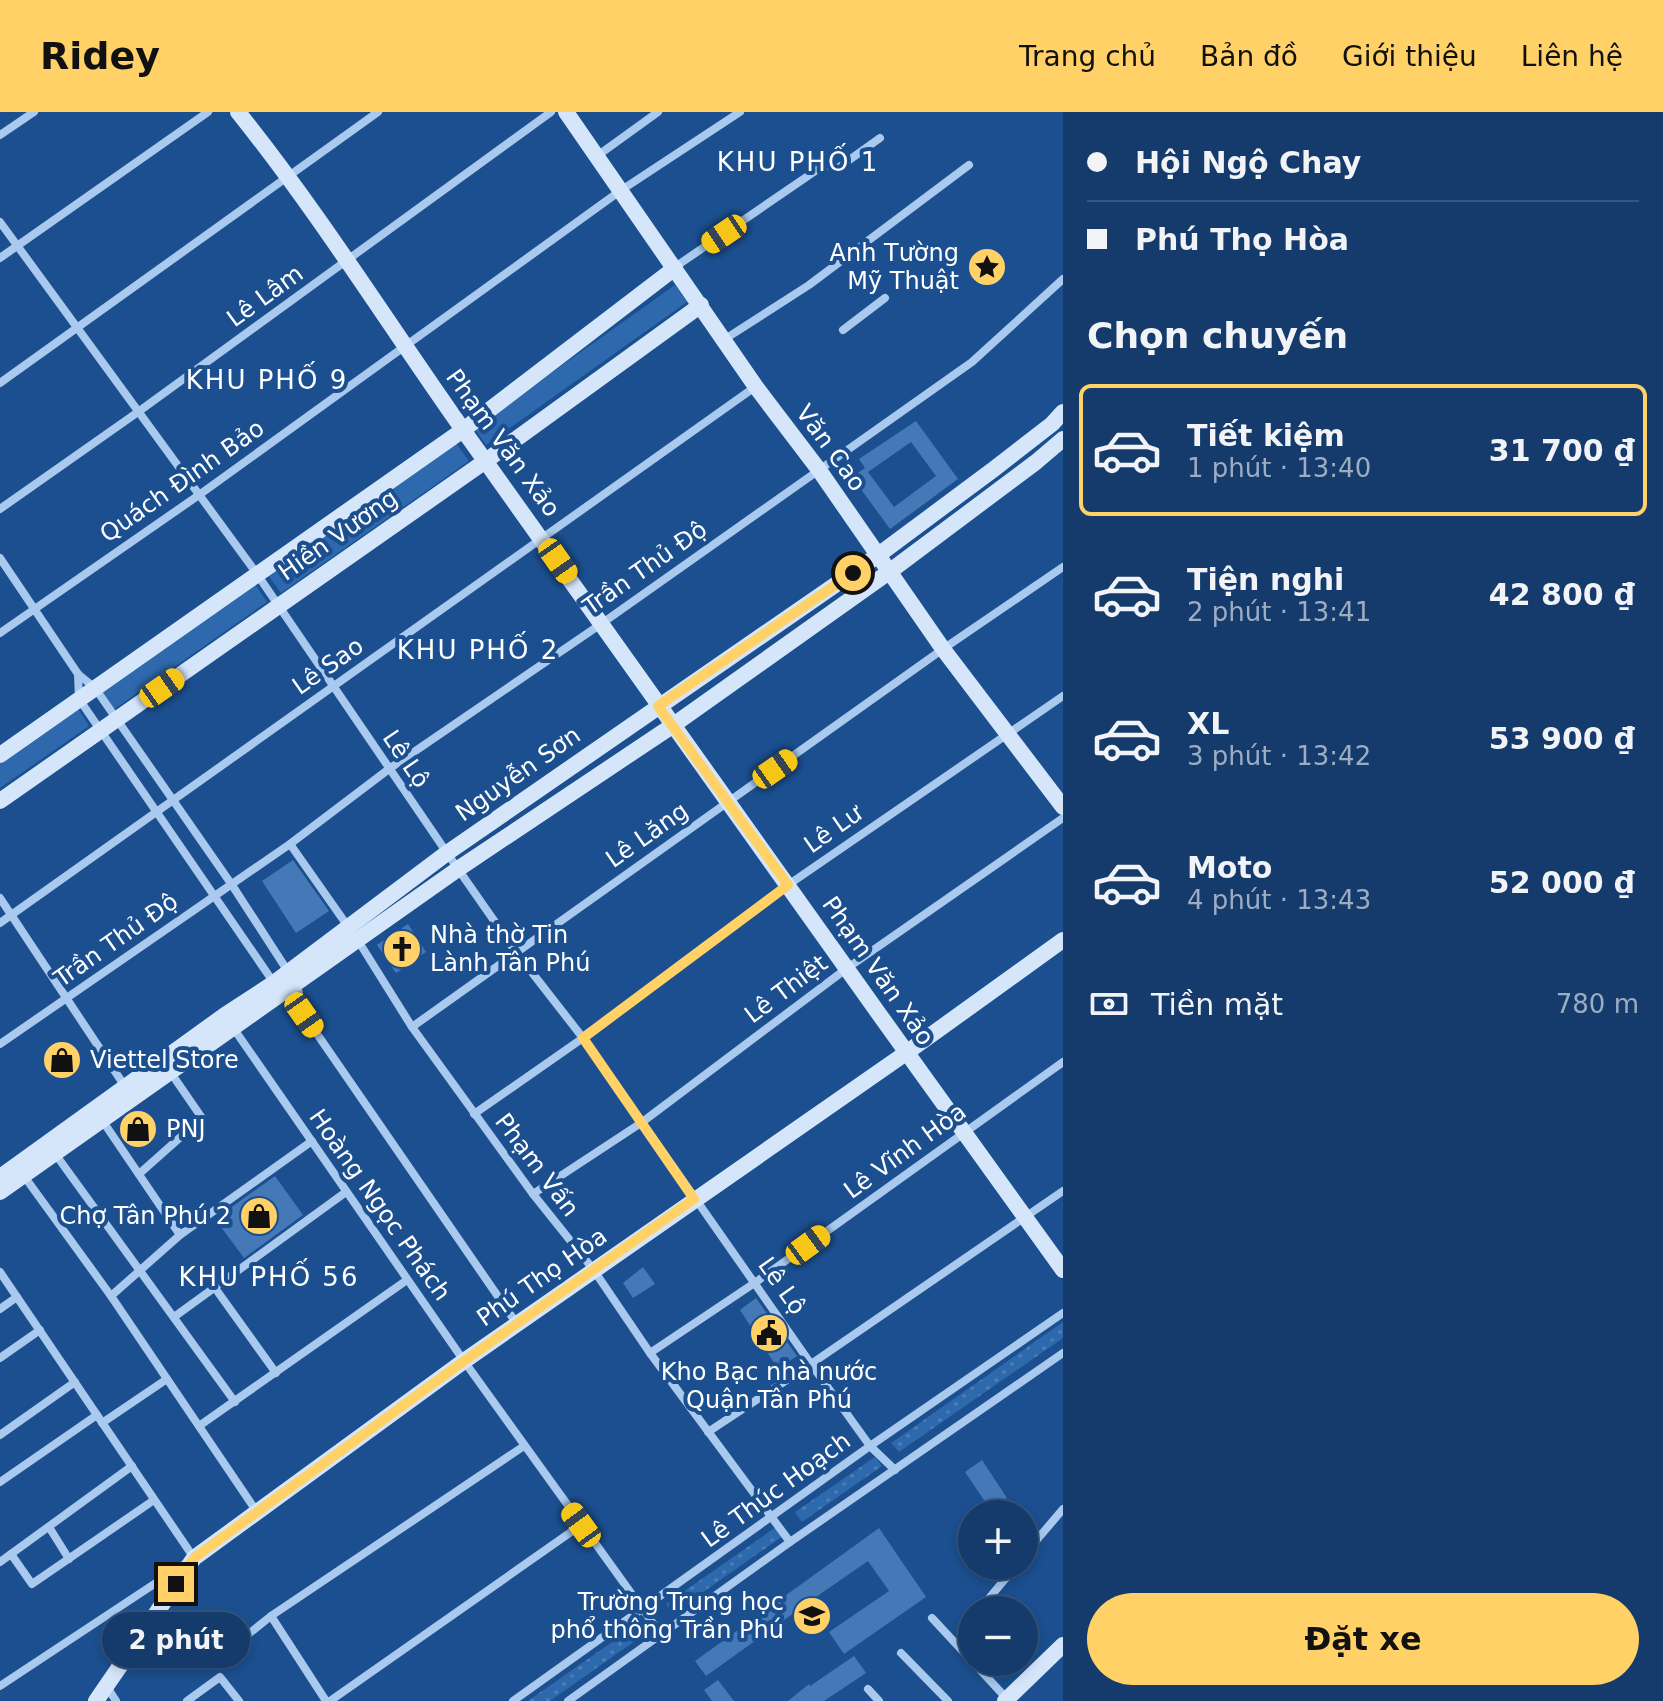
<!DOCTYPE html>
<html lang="vi">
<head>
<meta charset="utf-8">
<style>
  body { margin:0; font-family:"DejaVu Sans",sans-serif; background:#1d4271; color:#f1f3f6; height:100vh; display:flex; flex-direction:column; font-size:30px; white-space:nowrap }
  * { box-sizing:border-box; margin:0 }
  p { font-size:26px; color:#9dadc1 }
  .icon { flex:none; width:44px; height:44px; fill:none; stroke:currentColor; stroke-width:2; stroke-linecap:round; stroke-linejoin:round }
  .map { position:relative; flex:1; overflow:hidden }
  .sheet { display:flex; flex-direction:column; background:#143b6b; width:600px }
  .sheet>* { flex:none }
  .top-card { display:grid; align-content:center; height:176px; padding:0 24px; background:#143b6b }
  .tools { position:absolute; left:958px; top:1388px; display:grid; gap:16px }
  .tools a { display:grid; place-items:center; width:80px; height:80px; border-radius:50%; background:#143b6b; box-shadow:0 4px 12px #0003,0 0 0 2px #33557e; font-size:40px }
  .end { position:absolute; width:36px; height:36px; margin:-18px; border:10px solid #ffd166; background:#111; box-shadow:0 0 0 4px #111 }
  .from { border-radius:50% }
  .bubble { position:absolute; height:56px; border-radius:28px; background:#143b6b; box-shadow:0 4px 12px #0003,0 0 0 2px #33557e; font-size:26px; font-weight:700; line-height:56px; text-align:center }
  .car { position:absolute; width:24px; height:48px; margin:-24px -12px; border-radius:10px; box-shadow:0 0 6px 2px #0007; background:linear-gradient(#f5c518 24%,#345 0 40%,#f5c518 0 76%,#345 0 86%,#f5c518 0) }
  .top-card b { display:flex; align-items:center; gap:28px; height:76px; font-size:30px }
  .top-card b+b { border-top:2px solid #33557e }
  .top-card i { width:20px; height:20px; background:#f1f3f6 }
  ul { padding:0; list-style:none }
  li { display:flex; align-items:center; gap:24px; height:132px; margin:0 16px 12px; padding:0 8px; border:4px solid transparent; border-radius:12px }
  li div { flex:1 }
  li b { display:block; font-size:30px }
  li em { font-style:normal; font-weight:700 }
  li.current { border-color:#ffd166 }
  li>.icon { width:72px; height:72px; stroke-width:1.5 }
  h2 { padding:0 24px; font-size:36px; line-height:96px }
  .pay { display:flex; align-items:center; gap:20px; height:88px; padding:0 24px; font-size:30px }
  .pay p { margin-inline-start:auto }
  .primary-button { display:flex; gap:16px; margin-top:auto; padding:16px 24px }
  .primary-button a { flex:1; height:92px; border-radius:48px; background:#ffd166; color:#111; font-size:32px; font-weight:700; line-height:92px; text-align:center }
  header { display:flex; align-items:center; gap:48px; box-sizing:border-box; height:112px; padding:0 40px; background:#ffd166; color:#111 }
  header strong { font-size:38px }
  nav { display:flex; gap:44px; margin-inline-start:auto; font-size:28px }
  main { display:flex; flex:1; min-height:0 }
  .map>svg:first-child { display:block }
</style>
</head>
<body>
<header>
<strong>Ridey</strong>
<nav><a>Trang chủ</a><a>Bản đồ</a><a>Giới thiệu</a><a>Liên hệ</a></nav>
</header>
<main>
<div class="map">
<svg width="1063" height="1589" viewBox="0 0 1063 1589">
  <defs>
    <pattern id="grass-dots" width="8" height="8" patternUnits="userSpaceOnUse" patternTransform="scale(2)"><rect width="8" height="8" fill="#2e69ad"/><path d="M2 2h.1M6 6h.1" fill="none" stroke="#4d80b9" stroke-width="1.8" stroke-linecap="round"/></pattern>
  </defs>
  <rect width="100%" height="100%" fill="#1b4f8f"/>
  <g fill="url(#grass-dots)">
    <path d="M1063 1210V1226L899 1340 891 1331Z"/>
    <path d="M875 1345 882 1354 802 1410 795 1400Z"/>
    <path d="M776 1415 783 1424 672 1502 666 1492Z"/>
    <path d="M642 1509 649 1519 550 1589H528Z"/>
  </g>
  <g fill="#2e69ad">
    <path d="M675 173 687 190 486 333 474 316Z"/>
    <path d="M456 331 469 349 281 481 268 463Z"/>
    <path d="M255 472 267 490 113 598 100 580Z"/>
    <path d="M77 595 89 614 0 676V649Z"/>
  </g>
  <g fill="#4478b7" fill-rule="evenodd">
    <path d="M916 309 958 367 890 417 852 365 865 356 859 347ZM911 330 936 364 894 395 868 360Z"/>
    <path d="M293 748 329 799 296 821 262 769Z"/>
    <path d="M408 812 426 840 396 861 377 833Z"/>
    <path d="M275 1064 303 1103 244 1146 215 1107Z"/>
    <path d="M643 1155 655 1172 633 1186 623 1171Z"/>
    <path d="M756 1186 797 1244 778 1257 740 1198Z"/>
    <path d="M982 1348 1007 1386 990 1397 965 1360Z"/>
    <path d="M879 1416 926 1485 844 1542 829 1520 889 1479 868 1449 816 1485 818 1488 800 1500 798 1498 706 1564 695 1549Z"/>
    <path d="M854 1544 866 1561 824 1589H788L809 1572 810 1574Z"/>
    <path d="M718 1568 734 1589H712L704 1578Z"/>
  </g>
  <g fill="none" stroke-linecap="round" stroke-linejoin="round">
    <g stroke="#a9c9ee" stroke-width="8">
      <path d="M0 23 34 0"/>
      <path d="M597 44 658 0"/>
      <path d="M0 110 257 462 458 757 516 840 583 926 811 1252 870 1334 895 1358"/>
      <path d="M0 146 208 0"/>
      <path d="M675 155 824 53 838 56 880 26"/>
      <path d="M843 218 885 186"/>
      <path d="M725 227 809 173 969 53"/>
      <path d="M0 271 378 0"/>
      <path d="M0 397 138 300 551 0"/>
      <path d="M0 446 78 562 95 576 232 773 289 861"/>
      <path d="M0 521 199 383 620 79 740 0"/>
      <path d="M78 562 79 587 101 619 274 871 304 903 517 1212"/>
      <path d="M290 732 349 816"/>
      <path d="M0 786 126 976"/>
      <path d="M0 811 755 275"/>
      <path d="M357 827 412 915 533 1082 593 1157 650 1241 790 1430"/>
      <path d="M297 872 303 902"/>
      <path d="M412 915 943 537 1063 455"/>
      <path d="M234 917 464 1249 662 1524"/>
      <path d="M0 932 290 732 389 657 601 512 972 250 1063 167"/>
      <path d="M474 1002 583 926 788 773 1063 584"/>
      <path d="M102 1008 180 1123"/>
      <path d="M56 1043 235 1290"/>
      <path d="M139 1062 202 1006 171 961"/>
      <path d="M24 1064 111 1184 257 1400"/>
      <path d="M533 1082 641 1011 846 857 1063 706"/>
      <path d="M0 1160 194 1446"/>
      <path d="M215 1176 276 1261"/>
      <path d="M111 1184 180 1123 312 1029"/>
      <path d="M0 1197 17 1185"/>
      <path d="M174 1205 346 1080"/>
      <path d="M650 1241 756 1170 1063 950"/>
      <path d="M0 1246 40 1218"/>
      <path d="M102 1311 167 1267"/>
      <path d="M199 1314 407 1168"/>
      <path d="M708 1320 811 1252 1063 1079"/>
      <path d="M0 1323 75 1270"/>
      <path d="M0 1370 97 1303"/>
      <path d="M49 1415 69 1447"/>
      <path d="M11 1442 32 1472 154 1388"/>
      <path d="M1024 1443 1063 1397"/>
      <path d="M0 1450 132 1354"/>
      <path d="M990 1485 1016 1454"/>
      <path d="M271 1504 326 1589"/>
      <path d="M932 1506 972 1549"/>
      <path d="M231 1536 271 1504 524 1334"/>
      <path d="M901 1541 948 1589"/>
      <path d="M973 1550 1007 1587"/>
      <path d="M0 1574 183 1453"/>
      <path d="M107 1575 116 1589"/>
      <path d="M868 1577 879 1589"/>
      <path d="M187 1589 220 1565 239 1589"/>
      <path d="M330 1589 581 1413"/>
      <path d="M513 1589 870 1334 1063 1201"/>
      <path d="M568 1589 790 1430 1063 1241"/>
    </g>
    <g stroke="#d6e6fa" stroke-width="16">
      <path d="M238 0C319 101 387 210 461 315 661 597 861 878 1063 1158"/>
      <path d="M566 0 756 275 819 358 943 537 1063 695"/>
      <path d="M0 643 463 318 675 156"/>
      <path d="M0 689 487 348 701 193"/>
      <path d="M0 1065 225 903 274 871 447 741 877 444 994 357 1052 312 1063 300"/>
      <path d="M0 1080 458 757 672 614 889 460 1036 350 1063 327"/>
      <path d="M96 1589 194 1446 464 1249 906 941 1063 828"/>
      <path d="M1005 1589 1063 1533"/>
    </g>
  </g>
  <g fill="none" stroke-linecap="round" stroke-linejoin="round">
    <path stroke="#ffd166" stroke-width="10" d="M176 1472 194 1446 464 1249 694 1087 583 926 788 773 658 594 853 461"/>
  </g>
  <defs>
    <symbol id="sight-disc" viewBox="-11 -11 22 22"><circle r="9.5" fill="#ffd166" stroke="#1b4f8f"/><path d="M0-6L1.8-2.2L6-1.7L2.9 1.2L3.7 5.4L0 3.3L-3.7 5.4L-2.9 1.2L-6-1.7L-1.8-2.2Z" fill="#111"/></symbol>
    <symbol id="church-disc" viewBox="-11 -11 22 22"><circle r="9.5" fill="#ffd166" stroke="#1b4f8f"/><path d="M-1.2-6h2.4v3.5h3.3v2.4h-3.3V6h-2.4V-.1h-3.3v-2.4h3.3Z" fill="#111"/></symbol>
    <symbol id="shop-disc" viewBox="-11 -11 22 22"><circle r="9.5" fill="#ffd166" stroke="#1b4f8f"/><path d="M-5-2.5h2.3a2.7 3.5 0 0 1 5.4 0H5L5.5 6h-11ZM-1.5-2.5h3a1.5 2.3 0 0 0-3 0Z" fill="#111"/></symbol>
    <symbol id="civic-disc" viewBox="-11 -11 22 22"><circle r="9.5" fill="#ffd166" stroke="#1b4f8f"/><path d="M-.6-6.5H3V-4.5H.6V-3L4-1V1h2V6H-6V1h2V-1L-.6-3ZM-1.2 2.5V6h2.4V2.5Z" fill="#111"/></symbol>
    <symbol id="school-disc" viewBox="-11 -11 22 22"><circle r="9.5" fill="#ffd166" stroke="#1b4f8f"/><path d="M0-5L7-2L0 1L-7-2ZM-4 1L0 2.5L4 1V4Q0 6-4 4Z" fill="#111"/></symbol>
  </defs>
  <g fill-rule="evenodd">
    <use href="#sight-disc" x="965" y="133" width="44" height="44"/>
    <use href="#church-disc" x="380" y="815" width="44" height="44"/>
    <use href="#shop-disc" x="40" y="926" width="44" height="44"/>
    <use href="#shop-disc" x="116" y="995" width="44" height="44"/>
    <use href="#shop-disc" x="237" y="1082" width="44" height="44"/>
    <use href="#civic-disc" x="747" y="1199" width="44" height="44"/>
    <use href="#school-disc" x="790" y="1482" width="44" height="44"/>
  </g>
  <g text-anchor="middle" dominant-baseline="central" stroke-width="8" stroke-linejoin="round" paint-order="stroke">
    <g font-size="24" fill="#fff" stroke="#1b4f8f" text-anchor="end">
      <text x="959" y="141">Anh Tường<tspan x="959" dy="28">Mỹ Thuật</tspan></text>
      <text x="430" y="823" text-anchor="start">Nhà thờ Tin<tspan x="430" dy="28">Lành Tân Phú</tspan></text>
      <text x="90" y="948" text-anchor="start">Viettel Store</text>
      <text x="166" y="1017" text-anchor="start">PNJ</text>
      <text x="231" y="1104">Chợ Tân Phú 2</text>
      <text x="769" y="1260" text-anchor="middle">Kho Bạc nhà nước<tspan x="769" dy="28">Quận Tân Phú</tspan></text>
      <text x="784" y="1490">Trường Trung học<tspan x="784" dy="28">phổ thông Trần Phú</tspan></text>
    </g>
    <g font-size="24" fill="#fff" stroke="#1b4f8f">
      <text transform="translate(265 184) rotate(-36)">Lê Lâm</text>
      <text transform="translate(503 331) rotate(54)">Phạm Văn Xảo</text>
      <text transform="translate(831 336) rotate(54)">Văn Cao</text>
      <text transform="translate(182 369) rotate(-35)">Quách Đình Bảo</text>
      <text transform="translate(338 423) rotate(-35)">Hiền Vương</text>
      <text transform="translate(645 456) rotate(-35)">Trần Thủ Độ</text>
      <text transform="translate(328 554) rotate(-35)">Lê Sao</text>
      <text transform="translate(406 647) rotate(56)">Lê Lộ</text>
      <text transform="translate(518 662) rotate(-35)">Nguyễn Sơn</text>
      <text transform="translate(833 717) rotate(-35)">Lê Lư</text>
      <text transform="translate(647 723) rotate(-35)">Lê Lăng</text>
      <text transform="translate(116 828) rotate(-35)">Trần Thủ Độ</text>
      <text transform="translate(878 859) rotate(55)">Phạm Văn Xảo</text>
      <text transform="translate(786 877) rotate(-37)">Lê Thiệt</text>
      <text transform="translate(905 1039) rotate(-36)">Lê Vĩnh Hòa</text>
      <text transform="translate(537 1053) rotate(53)">Phạm Vấn</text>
      <text transform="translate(380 1093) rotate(55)">Hoàng Ngọc Phách</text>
      <text transform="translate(542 1165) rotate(-35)">Phú Thọ Hòa</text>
      <text transform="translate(782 1174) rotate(55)">Lê Lộ</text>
      <text transform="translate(776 1378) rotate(-36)">Lê Thúc Hoạch</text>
    </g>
    <g font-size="26" letter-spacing="2" fill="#fff" stroke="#1b4f8f">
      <text x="798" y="50">KHU PHỐ 1</text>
      <text x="267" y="268">KHU PHỐ 9</text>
      <text x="478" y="538">KHU PHỐ 2</text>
      <text x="269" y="1165">KHU PHỐ 56</text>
    </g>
  </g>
</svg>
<div class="tools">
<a>+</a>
<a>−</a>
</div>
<i class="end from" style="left:853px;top:461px"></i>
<i class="end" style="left:176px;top:1472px"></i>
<div class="bubble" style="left:102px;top:1500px;width:148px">2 phút</div>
<i class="car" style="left:724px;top:122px;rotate:236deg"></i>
<i class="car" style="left:558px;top:449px;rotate:145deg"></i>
<i class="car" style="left:162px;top:576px;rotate:55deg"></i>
<i class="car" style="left:775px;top:657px;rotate:55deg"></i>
<i class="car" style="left:304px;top:903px;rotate:145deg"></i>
<i class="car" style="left:808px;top:1133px;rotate:54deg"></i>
<i class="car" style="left:581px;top:1413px;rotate:324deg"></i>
</div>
<section class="sheet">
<div class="top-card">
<b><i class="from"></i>Hội Ngộ Chay</b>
<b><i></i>Phú Thọ Hòa</b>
</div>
<h2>Chọn chuyến</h2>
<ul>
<li class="current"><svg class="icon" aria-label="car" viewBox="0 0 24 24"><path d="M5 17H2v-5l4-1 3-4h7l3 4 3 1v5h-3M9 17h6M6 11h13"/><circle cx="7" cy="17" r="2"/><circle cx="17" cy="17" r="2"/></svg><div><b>Tiết kiệm</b><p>1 phút · 13:40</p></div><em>31 700 ₫</em></li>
<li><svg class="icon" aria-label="car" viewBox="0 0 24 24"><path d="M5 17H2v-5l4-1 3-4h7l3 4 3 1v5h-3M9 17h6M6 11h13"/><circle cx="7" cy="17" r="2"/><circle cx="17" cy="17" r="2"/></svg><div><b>Tiện nghi</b><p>2 phút · 13:41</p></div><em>42 800 ₫</em></li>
<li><svg class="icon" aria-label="car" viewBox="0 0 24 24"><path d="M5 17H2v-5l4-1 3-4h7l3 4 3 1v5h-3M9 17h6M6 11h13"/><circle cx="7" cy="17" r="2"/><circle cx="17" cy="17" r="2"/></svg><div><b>XL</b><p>3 phút · 13:42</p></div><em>53 900 ₫</em></li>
<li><svg class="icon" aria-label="car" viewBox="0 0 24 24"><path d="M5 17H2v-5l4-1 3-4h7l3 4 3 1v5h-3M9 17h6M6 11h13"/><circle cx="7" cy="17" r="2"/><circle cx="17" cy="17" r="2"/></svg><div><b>Moto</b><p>4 phút · 13:43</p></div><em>52 000 ₫</em></li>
</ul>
<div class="pay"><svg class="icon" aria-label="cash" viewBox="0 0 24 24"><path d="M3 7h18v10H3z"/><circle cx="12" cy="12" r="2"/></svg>Tiền mặt<p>780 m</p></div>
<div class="primary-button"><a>Đặt xe</a></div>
</section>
</main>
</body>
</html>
